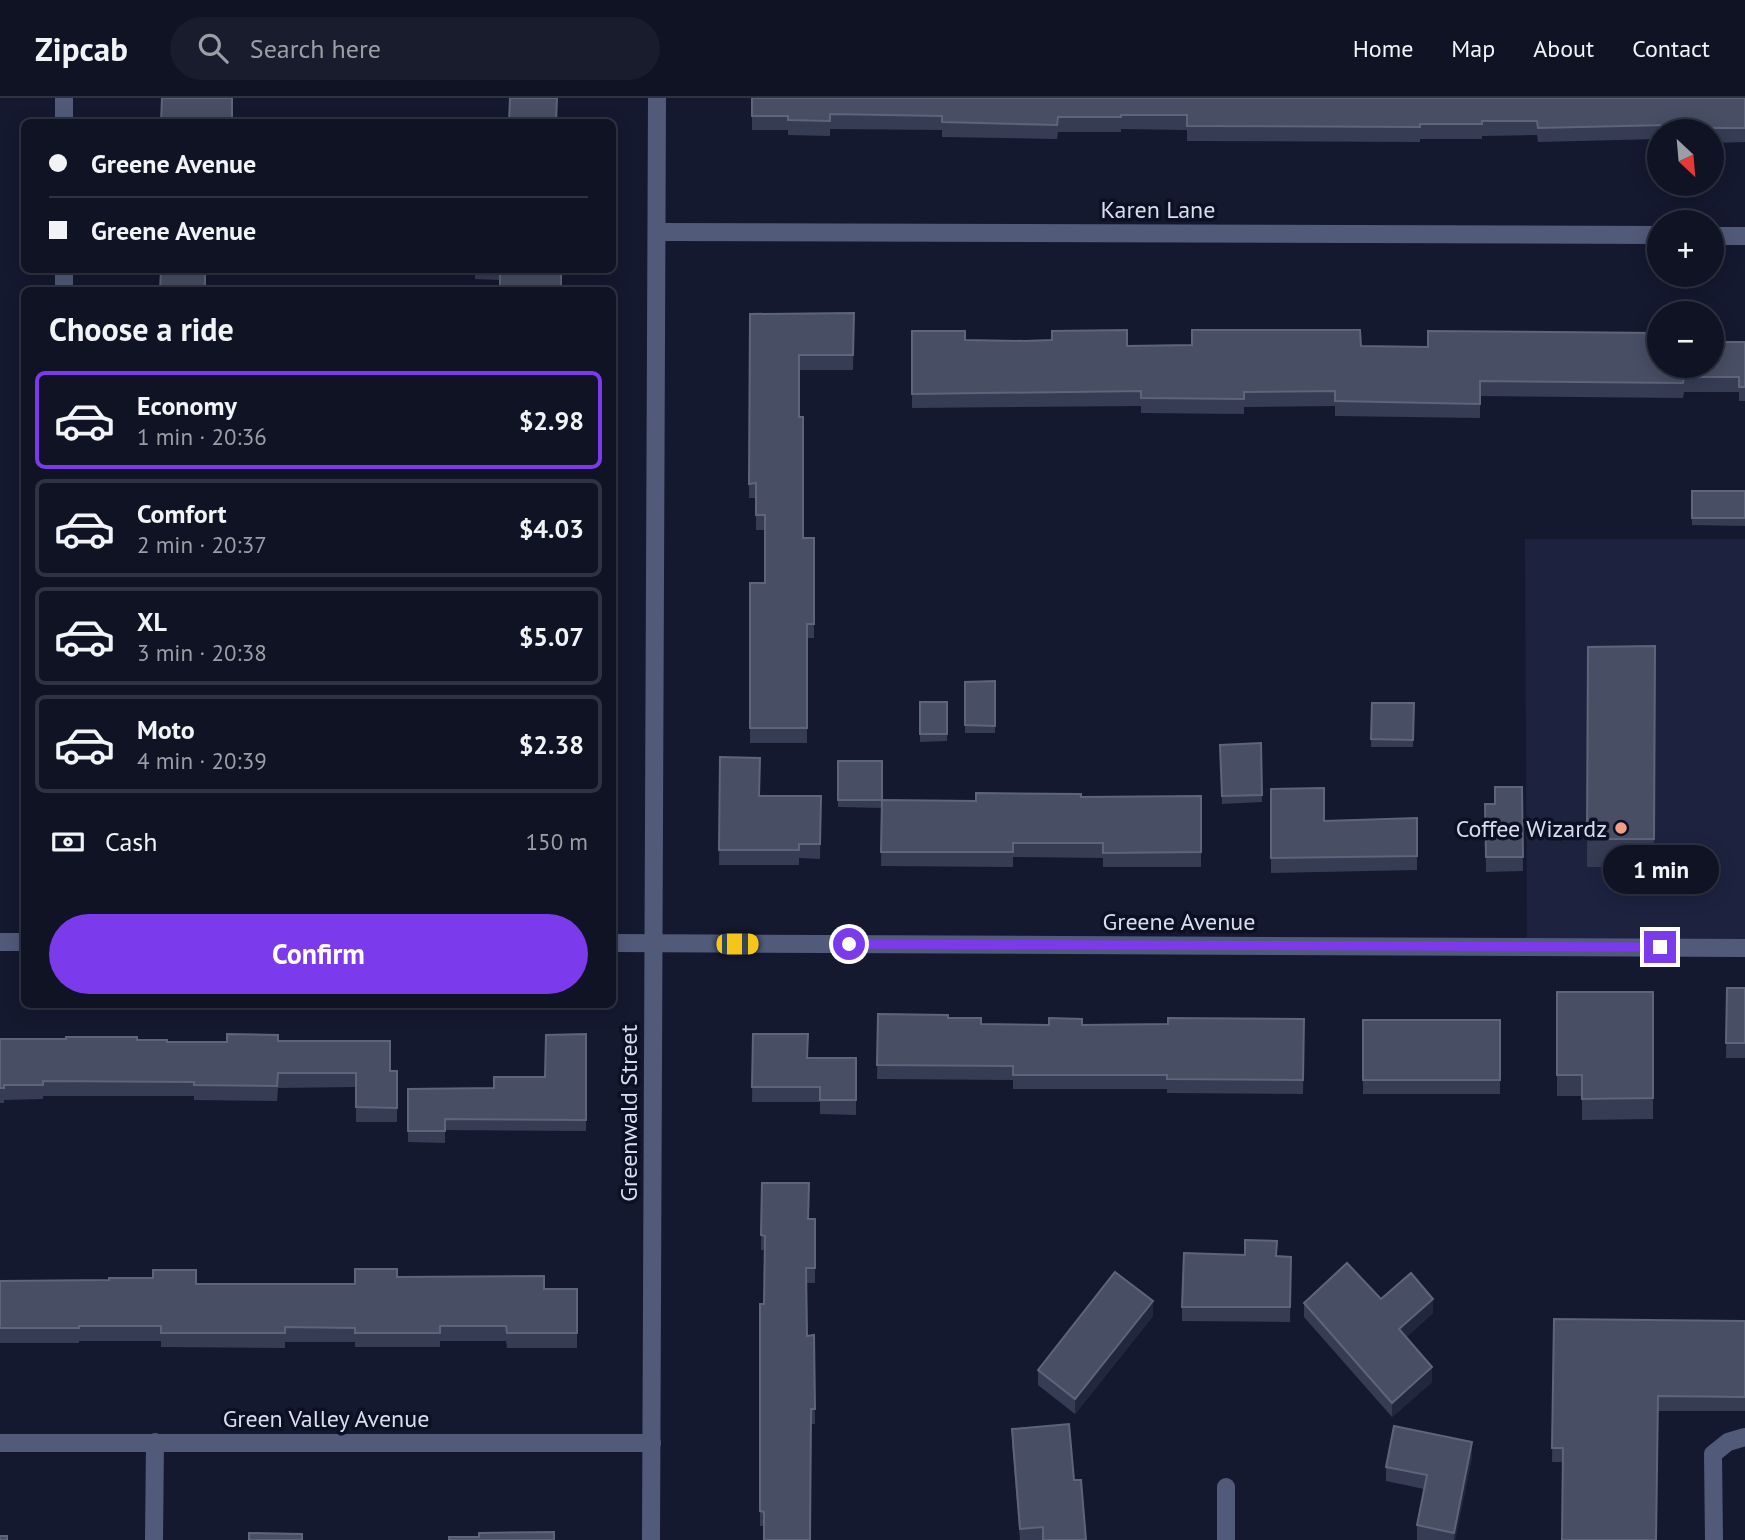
<!DOCTYPE html>
<html lang="en">
<head>
<meta charset="utf-8">
<style>
  body { margin:0; font-family:"PT Sans",sans-serif; background:#181c2c; color:#f1f3f6; height:100vh; display:flex; flex-direction:column; font-size:26px; white-space:nowrap }
  * { box-sizing:border-box; margin:0 }
  p { font-size:23px; color:#9b9ea6 }
  .icon { flex:none; width:38px; height:38px; fill:none; stroke:currentColor; stroke-width:2; stroke-linecap:round; stroke-linejoin:round }
  .map { position:relative; flex:1; overflow:hidden }
  .side { position:absolute; left:21px; top:189px; width:595px; height:721px; display:flex; flex-direction:column; background:#0f1324; border-radius:10px; box-shadow:0 4px 18px #0003,0 0 0 2px #2f3241 }
  .side>* { flex:none }
  .top-card { position:absolute; left:21px; top:21px; width:595px; height:154px; border-radius:10px; box-shadow:0 4px 18px #0003,0 0 0 2px #2f3241; display:grid; align-content:center; height:154px; padding:0 28px; background:#0f1324 }
  .needle { width:46px; rotate:154deg }
  .controls { position:absolute; left:1647px; top:21px; display:grid; gap:14px }
  .controls a { display:grid; place-items:center; width:77px; height:77px; border-radius:50%; background:#0f1324; box-shadow:0 4px 18px #0003,0 0 0 2px #2f3241; font-size:35px }
  .end { position:absolute; width:32px; height:32px; margin:-16px; border:9px solid #7c3aed; background:#fff; box-shadow:0 0 0 4px #fff }
  .from { border-radius:50% }
  .bubble { position:absolute; height:49px; border-radius:24px; background:#0f1324; box-shadow:0 4px 18px #0003,0 0 0 2px #2f3241; font-size:23px; font-weight:600; line-height:49px; text-align:center }
  .car { position:absolute; width:21px; height:42px; margin:-21px -10px; border-radius:9px; box-shadow:0 0 5px 2px #0007; background:linear-gradient(#f5c518 24%,#345 0 40%,#f5c518 0 76%,#345 0 86%,#f5c518 0) }
  .top-card b { display:flex; align-items:center; gap:24px; height:66px; font-size:26px }
  .top-card b+b { border-top:2px solid #2f3241 }
  .top-card i { width:18px; height:18px; background:#f1f3f6 }
  ul { padding:0; list-style:none }
  li { display:flex; align-items:center; gap:21px; height:98px; margin:0 14px 10px; padding:0 14px; border:4px solid #2f3241; border-radius:10px }
  li div { flex:1 }
  li b { display:block; font-size:26px }
  li em { font-style:normal; font-weight:600 }
  li.active { border-color:#7c3aed }
  li>.icon { width:63px; height:63px; stroke-width:1.5 }
  h2 { padding:0 28px; font-size:32px; line-height:84px }
  .pay { display:flex; align-items:center; gap:18px; height:77px; padding:0 28px; font-size:26px }
  .pay p { margin-inline-start:auto }
  .primary-button { display:flex; gap:14px; margin-top:auto; padding:14px 28px }
  .primary-button a { flex:1; height:80px; border-radius:42px; background:#7c3aed; color:#fff; font-size:28px; font-weight:600; line-height:80px; text-align:center }
  header { display:flex; align-items:center; gap:42px; box-sizing:border-box; height:98px; padding:0 35px; background:#0f1324; border-bottom:2px solid #2f3241 }
  header strong { font-size:33px }
  nav { display:flex; gap:38px; margin-inline-start:auto; font-size:24px }
  .search { width:490px; height:63px; background:#181c2c; display:flex; align-items:center; gap:18px; box-sizing:border-box; padding:0 24px; border-radius:38px; color:#9b9ea6; font-size:26px }
  .map>svg:first-child { display:block }
</style>
</head>
<body>
<header>
<strong>Zipcab</strong>
<div class="search"><svg class="icon" aria-label="search" viewBox="0 0 24 24"><circle cx="10" cy="10" r="6"/><path d="M15 15l6 6"/></svg>Search here</div>
<nav><a>Home</a><a>Map</a><a>About</a><a>Contact</a></nav>
</header>
<div class="map">
<svg width="1745" height="1442" viewBox="0 0 1745 1442">
  <rect width="100%" height="100%" fill="#141930"/>
  <path fill="#1d233f" d="M1525 441H1745V850L1527 849Z"/>
  <g fill="none" stroke-linecap="round" stroke-linejoin="round">
    <path stroke="#515a79" stroke-width="18" d="M1714 1442 1713 1356 1728 1344 1745 1339"/>
    <g stroke="#515a79" stroke-width="18">
      <path d="M64 24V0"/>
      <path d="M657 134 1659 137"/>
      <path d="M1712 138H1745"/>
      <path d="M64 192V172"/>
      <path d="M0 844H24"/>
      <path d="M612 845 1745 850"/>
      <path d="M0 1345H652"/>
      <path d="M1226 1389V1442"/>
      <path d="M154 1442 155 1344"/>
      <path d="M651 1442 657 0"/>
    </g>
  </g>
  <g fill="#363c54">
    <path d="M752 0H1745V44L1712 45V33H1659V41L1538 44 1537 37 1482 38V41H1420V44L1187 43V32L1121 31V34H1058L1057 41 942 39V32L830 31V38L788 37V32H752Z"/>
    <path d="M475 172H561L500 182 475 181Z"/>
    <path d="M854 215 853 272H799L803 440H814V540H807V645H750V485H765V432H756V400H749L750 216Z"/>
    <path d="M912 233 965 242 1127 248 1428 249 1745 244V303H1739V294H1684L1683 300 1480 298V320L1335 318V308L1244 309V316L1141 315V308L912 310Z"/>
    <path d="M1692 393H1745V428L1692 427Z"/>
    <path d="M1655 548 1654 769H1587L1588 549Z"/>
    <path d="M995 583V635H965V584Z"/>
    <path d="M920 604H947V643L920 644Z"/>
    <path d="M1372 605H1414L1413 649H1371Z"/>
    <path d="M1261 645 1262 704 1222 706 1220 647Z"/>
    <path d="M720 659 759 698H821L820 761 799 760V767H719Z"/>
    <path d="M838 663 882 702 976 703 1081 699 1201 698V769H1103V760L1013 759V769L881 768 882 710 838 709Z"/>
    <path d="M1522 689 1523 773 1486 774 1485 706H1495Z"/>
    <path d="M1271 691 1324 723 1417 720V772L1271 775Z"/>
    <path d="M1727 890H1745V960H1726Z"/>
    <path d="M1557 894H1653V1021L1582 1022V998H1557Z"/>
    <path d="M878 916 948 920 981 926 1049 927 1168 926 1304 921 1303 996 1167 995V991H1013V982L877 981Z"/>
    <rect x="1363" y="922" width="137" height="74"/>
    <path d="M586 936V1033L445 1032V1045L408 1044V991L494 990 545 979Z"/>
    <path d="M753 936 808 960H856V1017L820 1016V1004H752Z"/>
    <path d="M0 941 137 942 167 944 278 943 390 973H397V1024H356V989L278 990 277 1003 194 1002V998H43V1001L4 1002V1005H0Z"/>
    <path d="M762 1085 808 1121H815V1185H806L807 1238 814 1237 815 1326H811L764 1428H760V1206H764L765 1152H761Z"/>
    <path d="M1277 1158 1291 1173 1290 1224 1182 1223V1209Z"/>
    <path d="M397 1179 544 1191H577V1250H507L506 1243H440V1249H355V1244H285V1250L161 1249V1243H79V1245H0V1183L196 1186H355Z"/>
    <path d="M1381 1201 1433 1215 1406 1239 1432 1284 1392 1319 1304 1219V1205Z"/>
    <path d="M1153 1218 1075 1316 1038 1287V1272Z"/>
    <path d="M1554 1221 1745 1223V1313H1658L1563 1364H1552Z"/>
    <path d="M1012 1331 1074 1382 1086 1442H1020L1012 1346Z"/>
    <path d="M1472 1359 1455 1442H1417V1427L1424 1391 1386 1383V1369Z"/>
  </g>
  <g fill="#21273e">
    <path d="M1433 1201V1215L1399 1246V1231Z"/>
    <path d="M1153 1203V1218L1075 1316V1301Z"/>
    <path d="M1432 1269V1284L1392 1319V1305Z"/>
    <path d="M1472 1344V1359L1455 1442H1454V1435Z"/>
  </g>
  <g fill="#484e64" stroke="#5e647a" stroke-width="2">
    <path d="M162 0H232V24H161Z"/>
    <path d="M510 0H557L556 24H509Z"/>
    <path d="M752 0H1745V30H1667V27L1538 30 1537 23H1482V26H1420V29L1187 28V17H1121V19H1058L1057 27 942 24V18L830 16V23L788 22V18H752Z"/>
    <path d="M161 172H205V192H160Z"/>
    <rect x="500" y="172" width="61" height="20"/>
    <path d="M854 215 853 257H799V319H803V440H814V526H807V630H750V485H765V417H756V385L749 386 750 216Z"/>
    <path d="M1127 232V248L1192 247V232H1360L1361 248 1428 249V233L1659 235V268H1712V235H1715L1716 244H1745V289H1739V279H1684L1683 285 1480 283V306L1335 303V293L1244 294V301L1141 300V293L912 296V233H965V242L1025 243 1052 242V233Z"/>
    <rect x="1692" y="393" width="53" height="27"/>
    <path d="M1655 548 1654 741H1587L1588 549Z"/>
    <path d="M995 583V628L965 627V584Z"/>
    <rect x="920" y="604" width="27" height="32"/>
    <path d="M1372 605H1414L1413 642 1371 641Z"/>
    <path d="M1261 645 1262 697 1222 698 1220 647Z"/>
    <path d="M720 659 760 660 759 698H821L820 746H799V752H719Z"/>
    <rect x="838" y="663" width="44" height="39"/>
    <path d="M1495 689H1522L1523 759H1486L1485 706H1495Z"/>
    <path d="M1324 690V723L1417 720V758L1271 760V691Z"/>
    <path d="M976 695 1081 696V699L1201 698V754L1103 755V745H1013V754H881L882 702 976 703Z"/>
    <path d="M1727 890H1745V945H1726Z"/>
    <path d="M1557 894H1653V1000L1582 1001V977H1557Z"/>
    <path d="M878 916 948 917V920H981V926L1049 927V920L1082 921V927L1168 926V920L1304 921 1303 982 1167 981V977H1013V968L877 967Z"/>
    <rect x="1363" y="922" width="137" height="60"/>
    <path d="M227 936 278 937V943H390V973H397V1010L356 1009V975H278L277 988 194 987V984L43 983V987H4V990H0V941H66V939H137V942H167V944H227Z"/>
    <path d="M586 936V1022L445 1021V1033H408V991L494 990V979H545L546 937Z"/>
    <path d="M753 936H808L807 960H856V1002H820V989H752Z"/>
    <path d="M762 1085H809L808 1121H815V1170H806L807 1238 814 1237 815 1311H811L810 1442H764V1414L760 1413V1206H764L765 1138 761 1137Z"/>
    <path d="M1245 1142 1277 1143 1276 1158 1291 1159 1290 1209H1182L1184 1155 1245 1157Z"/>
    <path d="M1347 1165 1381 1201 1411 1175 1433 1201 1399 1231 1432 1269 1392 1305 1304 1205Z"/>
    <path d="M355 1171H397V1179L544 1178V1191H577V1235H507L506 1228H440V1235H355V1230L285 1229V1235H161V1228H79V1230H0V1183L109 1182V1180H153V1172H196V1186H355Z"/>
    <path d="M1115 1174 1153 1203 1075 1301 1038 1272Z"/>
    <path d="M1554 1221 1745 1223V1299L1658 1298 1656 1442H1562L1563 1350H1552Z"/>
    <path d="M1069 1326 1074 1382H1081L1086 1442H1043V1429L1020 1431 1012 1331Z"/>
    <path d="M1394 1328 1472 1344 1454 1435 1417 1427 1427 1377 1386 1369Z"/>
    <path d="M554 1434V1442H449V1439H479V1435Z"/>
    <path d="M249 1435 302 1436V1442H249Z"/>
    <rect x="0" y="1438" width="7" height="4"/>
  </g>
  <g fill="none" stroke-linecap="round" stroke-linejoin="round">
    <path stroke="#7c3aed" stroke-width="9" d="M849 846 1660 849"/>
  </g>
  <circle fill="#f2a081" stroke="#0c1025" stroke-width="2.5" cx="1621" cy="730" r="7"/>
  <g text-anchor="middle" dominant-baseline="central" stroke-width="7" stroke-linejoin="round" paint-order="stroke">
    <g font-size="24" fill="#d9deee" stroke="#0c1025">
      <text x="1158" y="111">Karen Lane</text>
      <text x="1179" y="823">Greene Avenue</text>
      <text transform="translate(628 1015) rotate(-90)">Greenwald Street</text>
      <text x="326" y="1320">Green Valley Avenue</text>
    </g>
    <g font-size="24" fill="#d9deee" stroke="#0c1025" text-anchor="end">
      <text x="1607" y="730">Coffee Wizardz</text>
    </g>
  </g>
</svg>
<div class="controls">
<a><svg class="needle" viewBox="-14 -14 28 28"><path d="M0-13l5 13h-10z" fill="#e53935"/><path d="M0 13l5-13h-10z" fill="#9b9ea6"/></svg></a>
<a>+</a>
<a>−</a>
</div>
<i class="end from" style="left:849px;top:846px"></i>
<i class="end" style="left:1660px;top:849px"></i>
<div class="bubble" style="left:1603px;top:747px;width:116px">1 min</div>
<i class="car" style="left:737px;top:846px;rotate:90deg"></i>
<div class="top-card">
<b><i class="from"></i>Greene Avenue</b>
<b><i></i>Greene Avenue</b>
</div>
<section class="side">
<h2>Choose a ride</h2>
<ul>
<li class="active"><svg class="icon" aria-label="car" viewBox="0 0 24 24"><path d="M5 17H2v-5l4-1 3-4h7l3 4 3 1v5h-3M9 17h6M6 11h13"/><circle cx="7" cy="17" r="2"/><circle cx="17" cy="17" r="2"/></svg><div><b>Economy</b><p>1 min · 20:36</p></div><em>$2.98</em></li>
<li><svg class="icon" aria-label="car" viewBox="0 0 24 24"><path d="M5 17H2v-5l4-1 3-4h7l3 4 3 1v5h-3M9 17h6M6 11h13"/><circle cx="7" cy="17" r="2"/><circle cx="17" cy="17" r="2"/></svg><div><b>Comfort</b><p>2 min · 20:37</p></div><em>$4.03</em></li>
<li><svg class="icon" aria-label="car" viewBox="0 0 24 24"><path d="M5 17H2v-5l4-1 3-4h7l3 4 3 1v5h-3M9 17h6M6 11h13"/><circle cx="7" cy="17" r="2"/><circle cx="17" cy="17" r="2"/></svg><div><b>XL</b><p>3 min · 20:38</p></div><em>$5.07</em></li>
<li><svg class="icon" aria-label="car" viewBox="0 0 24 24"><path d="M5 17H2v-5l4-1 3-4h7l3 4 3 1v5h-3M9 17h6M6 11h13"/><circle cx="7" cy="17" r="2"/><circle cx="17" cy="17" r="2"/></svg><div><b>Moto</b><p>4 min · 20:39</p></div><em>$2.38</em></li>
</ul>
<div class="pay"><svg class="icon" aria-label="cash" viewBox="0 0 24 24"><path d="M3 7h18v10H3z"/><circle cx="12" cy="12" r="2"/></svg>Cash<p>150 m</p></div>
<div class="primary-button"><a>Confirm</a></div>
</section>
</div>
</body>
</html>
